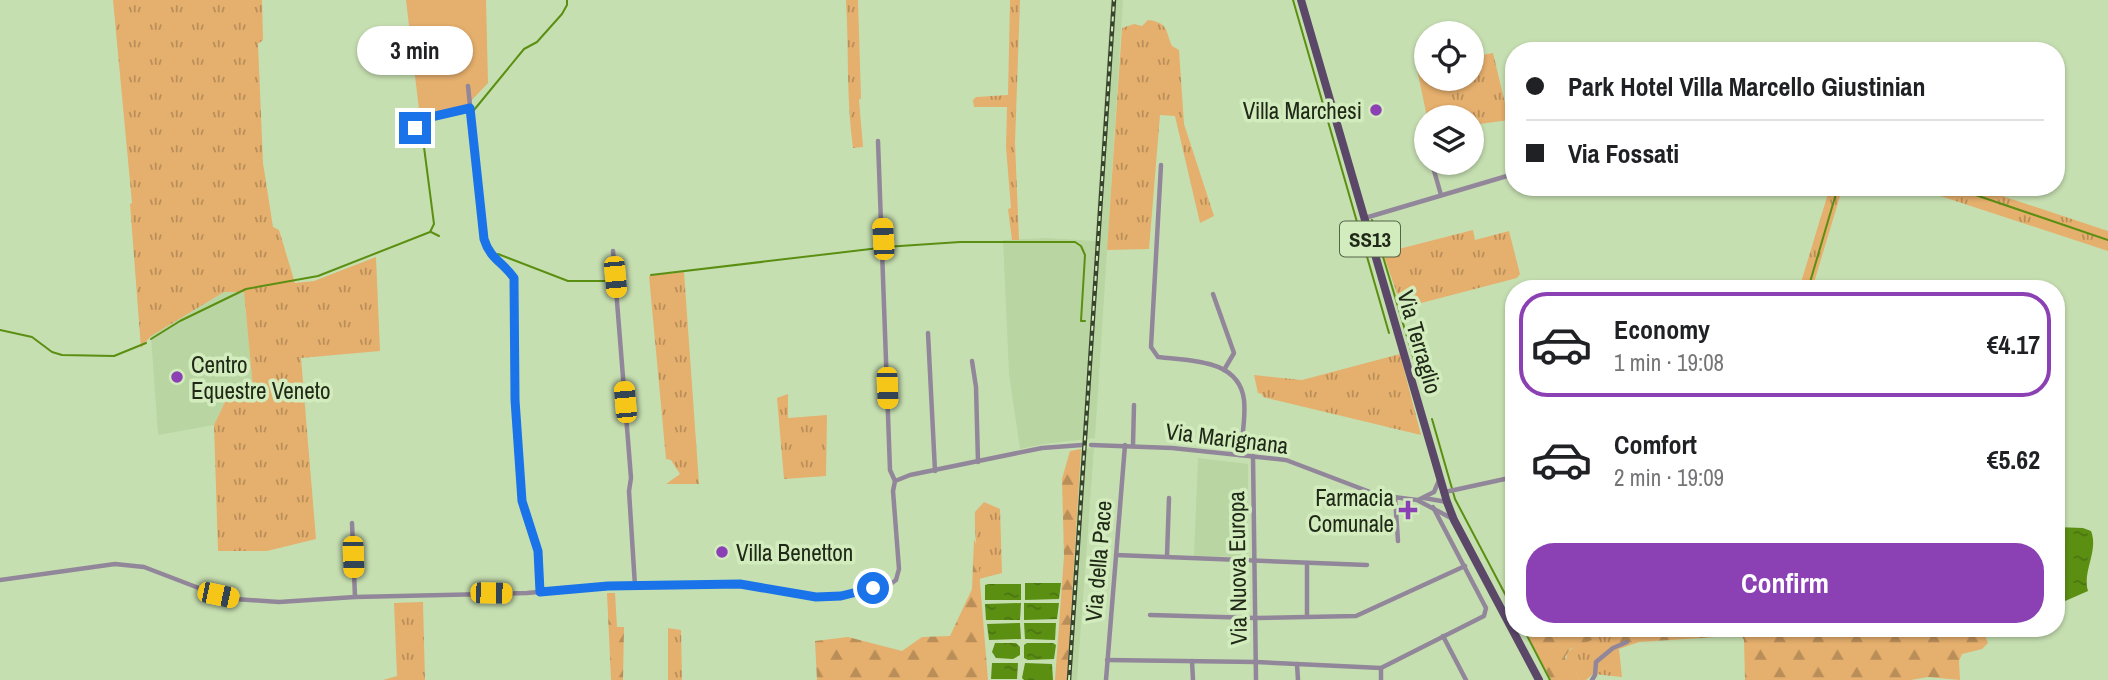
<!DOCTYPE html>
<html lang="en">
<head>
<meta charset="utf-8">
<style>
  body { margin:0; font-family:"Archivo Narrow",sans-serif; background:#f6f6f6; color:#202124; height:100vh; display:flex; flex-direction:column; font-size:26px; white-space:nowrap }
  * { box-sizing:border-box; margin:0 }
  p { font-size:23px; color:#757577 }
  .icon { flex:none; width:38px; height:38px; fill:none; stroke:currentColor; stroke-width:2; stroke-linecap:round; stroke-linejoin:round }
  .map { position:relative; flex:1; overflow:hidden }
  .details { position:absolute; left:1505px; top:280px; width:560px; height:357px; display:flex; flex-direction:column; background:#fff; border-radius:28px; box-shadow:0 2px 5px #0004 }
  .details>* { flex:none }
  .banner { position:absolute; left:1505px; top:42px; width:560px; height:154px; border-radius:28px; box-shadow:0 2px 5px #0004; display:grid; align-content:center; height:154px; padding:0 21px; background:#fff }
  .fabs { position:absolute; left:1414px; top:21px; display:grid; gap:14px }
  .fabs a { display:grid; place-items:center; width:70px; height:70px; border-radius:50%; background:#fff; box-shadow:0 2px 5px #0004; font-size:35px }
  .end { position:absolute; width:32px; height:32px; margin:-16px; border:9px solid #1a73e8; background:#fff; box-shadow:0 0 0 4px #fff }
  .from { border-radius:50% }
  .bubble { position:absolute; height:49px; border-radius:24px; background:#fff; box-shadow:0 2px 5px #0004; font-size:23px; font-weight:700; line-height:49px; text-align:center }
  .car { position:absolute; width:21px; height:42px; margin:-21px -10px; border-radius:9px; box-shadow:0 0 5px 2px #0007; background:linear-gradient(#f5c518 24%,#345 0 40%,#f5c518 0 76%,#345 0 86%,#f5c518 0) }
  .banner b { display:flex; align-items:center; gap:24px; height:66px; font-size:26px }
  .banner b+b { border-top:2px solid #e0e0e0 }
  .banner i { width:18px; height:18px; background:#202124 }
  ul { padding:12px 0 0; list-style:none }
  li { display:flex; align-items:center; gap:21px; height:105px; margin:0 14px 10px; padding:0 7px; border:4px solid transparent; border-radius:28px }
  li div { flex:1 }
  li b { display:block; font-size:26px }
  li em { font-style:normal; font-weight:700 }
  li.selected { border-color:#8b41b4 }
  li>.icon { width:63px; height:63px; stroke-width:1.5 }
  .cta { display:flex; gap:14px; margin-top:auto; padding:14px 21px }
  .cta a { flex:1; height:80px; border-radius:28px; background:#8b41b4; color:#fff; font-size:28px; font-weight:700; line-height:80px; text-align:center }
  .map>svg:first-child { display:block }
</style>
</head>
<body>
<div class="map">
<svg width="2108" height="680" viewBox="0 0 2108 680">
  <defs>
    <pattern id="grass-tufts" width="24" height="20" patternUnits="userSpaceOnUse" patternTransform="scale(1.75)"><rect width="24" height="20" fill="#e5af6d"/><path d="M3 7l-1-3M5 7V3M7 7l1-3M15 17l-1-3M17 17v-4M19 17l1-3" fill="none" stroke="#b98e59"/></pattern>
    <pattern id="forest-firs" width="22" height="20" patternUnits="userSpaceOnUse" patternTransform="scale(1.75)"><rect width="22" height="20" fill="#e5af6d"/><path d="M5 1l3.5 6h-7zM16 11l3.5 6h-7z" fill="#b98e59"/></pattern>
    <pattern id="water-ripples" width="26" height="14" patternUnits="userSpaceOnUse" patternTransform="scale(1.75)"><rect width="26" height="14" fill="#5b8f12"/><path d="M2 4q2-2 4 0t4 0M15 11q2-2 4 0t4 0" fill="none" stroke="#4b7510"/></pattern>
  </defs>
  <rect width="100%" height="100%" fill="#c6dfb1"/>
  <g fill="#b9d5a1">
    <path d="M1111 0H1123L1095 438 1044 444 1020 449 1009 374 1003 240 1047 238 1095 241Z"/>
    <path d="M224 292H244L254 399 226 400 214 425 158 435 151 336Z"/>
    <path d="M1094 448 1077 680H1067L1081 449Z"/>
    <path d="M1198 458 1248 464V555L1246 557 1194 556Z"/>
  </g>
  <g fill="url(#grass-tufts)">
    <path d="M113 0H262L263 40 258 44 263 163 273 227 279 230 295 283 314 281 376 257 380 351 301 358 316 539 267 551H218L214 425 226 400 254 399 244 292H224L151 336 141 348 130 204 132 203Z"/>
    <path d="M846 0H858L861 98 859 100 863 147 853 148C846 99 849 49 846 0Z"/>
    <path d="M1010 0H1020L1015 143 1019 240H1012L1008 209 1011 208 1006 147 1007 107H974L973 100 976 97 1008 95Z"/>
    <path d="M1148 20C1169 23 1165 30 1172 46L1179 50 1184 124 1214 216 1200 223 1175 116 1160 115 1149 249 1107 250 1122 28 1134 24 1142 26Z"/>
    <path d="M1493 53 1509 120 1472 125V117H1427L1417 69 1426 67V79H1472V57Z"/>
    <path d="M1830 187H1846L1841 193 1812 289H1799Z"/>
    <path d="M1913 187H1975L2108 231V251Z"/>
    <path d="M1473 230 1475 240 1509 231 1520 274 1517 278 1402 308 1383 253Z"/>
    <path d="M684 272 699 484H666L680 474 671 460 666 459 649 276Z"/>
    <path d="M1400 354 1421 435 1263 397 1262 394 1258 393 1254 375 1302 380Z"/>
    <path d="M788 394V418L827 415 826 476 784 479 777 398Z"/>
    <path d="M984 502 1000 509 1002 573 979 579C978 556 974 535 975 512Z"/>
    <path d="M423 602 425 680H383L397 676 394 603Z"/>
    <path d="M668 628 681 630 682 680H668Z"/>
    <path d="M1606 628H1621V634L1615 647 1619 649 1622 677 1593 674 1586 680H1579L1575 668 1566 661 1567 653C1578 641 1596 642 1606 628Z"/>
  </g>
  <g fill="url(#forest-firs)">
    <path d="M1081 449 1067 680H1055L1064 556 1062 479 1070 451Z"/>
    <path d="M974 539 977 546 988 680H817L815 641 848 637 902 651 922 637 950 636 972 589Z"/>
    <path d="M607 593H615L617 627H624L623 680H611Z"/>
    <path d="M1524 628H1606L1599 637 1570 649 1565 657 1566 661 1574 664 1579 680H1551Z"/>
    <path d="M1621 628H1950L1952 637 1961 631 1959 628H1967V630L1985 635 1988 643 1982 649 1962 654 1959 661 1960 680 1928 677 1911 680H1745L1744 640 1740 633 1716 637 1639 642 1619 649 1615 647V639L1621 634Z"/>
  </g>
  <path fill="#e5af6d" d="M406 0H486L488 83 469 103 470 108 420 118Z"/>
  <g fill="url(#water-ripples)">
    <path d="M2056 527 2083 528 2091 531C2099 551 2082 571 2088 591L2056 605Z"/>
    <path d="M1025 583H1061L1059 599 1025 600Z"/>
    <path d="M988 584H1021V600H985V585Z"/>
    <path d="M1021 603 1020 620H986L985 604Z"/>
    <path d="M1024 603H1059L1057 619 1024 620Z"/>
    <path d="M1020 623 1021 639 989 640 987 624Z"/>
    <path d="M1024 623H1056L1055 640 1025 639Z"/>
    <path d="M995 643H1016L1020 647V655L1013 659 996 658 992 652Z"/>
    <path d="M1027 643H1053L1056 645 1054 659 1028 660 1024 658V645Z"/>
    <path d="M992 663H1018L1017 679H991Z"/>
    <path d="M1025 663 1052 664 1053 680H1024L1022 678Z"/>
  </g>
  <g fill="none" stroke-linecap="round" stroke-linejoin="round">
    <g stroke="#5b8f12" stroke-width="2">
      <path d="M1293 0 1389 333"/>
      <path d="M1952 187 2108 240"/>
      <path d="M1372 220 1420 380"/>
      <path d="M431 232 439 236"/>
      <path d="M885 247 960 242H1075L1081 246 1085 255 1081 321H1085"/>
      <path d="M498 254 568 281H611"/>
      <path d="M651 275 879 248"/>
      <path d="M1808 289 1838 187"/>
      <path d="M0 330 32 337 52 352 62 355 114 356 146 343"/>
      <path d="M151 339 180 321 246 289 318 276 430 232 434 224 421 124 425 121 474 110 524 49 537 42 562 14 567 5V0"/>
      <path d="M1432 419 1455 499 1514 611"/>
      <path d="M1523 628 1550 680"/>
    </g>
    <g stroke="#92879a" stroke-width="4.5">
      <path d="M468 86 484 239C490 259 503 262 514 278L515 400 522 501 538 551 540 592"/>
      <path d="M415 128 418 120 470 108"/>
      <path d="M878 141 890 470 895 481"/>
      <path d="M1161 165 1151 347 1158 357C1188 361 1239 358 1244 400 1246 418 1242 437 1240 455"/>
      <path d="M1433 167 1441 195"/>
      <path d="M1365 218 1507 176"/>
      <path d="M613 251 631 478 629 491 635 586"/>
      <path d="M1213 294 1234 353 1224 370"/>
      <path d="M928 333 935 471"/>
      <path d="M972 361 976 387 978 462"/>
      <path d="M1091 445 1172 448 1286 460 1378 495 1417 500 1451 518"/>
      <path d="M1133 445 1134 405"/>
      <path d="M1253 456 1256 680"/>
      <path d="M1445 492 1514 477"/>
      <path d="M1395 497 1398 541"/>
      <path d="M1424 498 1447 502"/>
      <path d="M1418 500 1434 492 1440 478"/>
      <path d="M352 523 355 597"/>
      <path d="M1116 555 1367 565"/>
      <path d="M1167 556 1169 498"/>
      <path d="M1307 563V617"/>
      <path d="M0 580 115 564 144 567 217 595 235 599 279 602 355 597 527 593 608 586 740 584 815 597 841 596 892 583 896 580 899 569 893 491 895 481 910 475 1042 448 1082 445"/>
      <path d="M1150 615 1255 618 1356 616 1465 566"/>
      <path d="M1443 636 1466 680"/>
      <path d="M1107 660 1256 662 1381 668 1484 616 1486 608 1433 507"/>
      <path d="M1192 661 1193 680"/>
      <path d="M1297 664 1298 680"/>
      <path d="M1106 680 1125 445"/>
      <path d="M1381 680V668"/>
      <path d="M1592 680 1595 675 1596 662 1613 648 1627 642"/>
    </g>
    <path stroke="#5b4768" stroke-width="8" d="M1301 0 1447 502 1454 520 1539 680"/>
    <defs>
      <path id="rail" d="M1069 680 1114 0"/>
    </defs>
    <use href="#rail" stroke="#38442e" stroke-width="4.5"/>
    <use href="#rail" stroke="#d2ecbe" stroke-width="2" stroke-dasharray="5" stroke-linecap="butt"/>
  </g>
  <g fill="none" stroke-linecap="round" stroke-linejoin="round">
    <path stroke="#1a73e8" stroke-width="9" d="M415 128 418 120 470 108 484 239C490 259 503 262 514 278L515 400 522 501 538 551 540 592 608 586 740 584 816 597 841 596 873 588"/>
  </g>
  <g fill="#8b41b4" stroke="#d2ecbe" stroke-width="2.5">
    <circle cx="1376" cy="110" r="7"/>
    <circle cx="177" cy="377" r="7"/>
    <path d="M1404.5 499.5h7v7h7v7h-7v7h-7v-7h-7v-7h7z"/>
    <circle cx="722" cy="552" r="7"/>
  </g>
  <g text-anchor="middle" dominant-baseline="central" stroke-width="7" stroke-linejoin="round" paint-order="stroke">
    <rect fill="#d2ecbe" stroke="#556449" stroke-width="2" x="1340" y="221.5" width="60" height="35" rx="5"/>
    <g font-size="21" font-weight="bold" fill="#202917">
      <text x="1370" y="239">SS13</text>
    </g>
    <g font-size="23" fill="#202917" stroke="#d2ecbe" text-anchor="end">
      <text x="1362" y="110">Villa Marchesi</text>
      <text x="191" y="364" text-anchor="start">Centro<tspan x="191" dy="26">Equestre Veneto</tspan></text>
      <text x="1394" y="497">Farmacia<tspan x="1394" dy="26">Comunale</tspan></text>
      <text x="736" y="552" text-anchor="start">Villa Benetton</text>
    </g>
    <g font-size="23" fill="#202917" stroke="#d2ecbe">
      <text transform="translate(1420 342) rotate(74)">Via Terraglio</text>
      <text transform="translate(1227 438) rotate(7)">Via Marignana</text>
      <text transform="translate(1098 561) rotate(-85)">Via della Pace</text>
      <text transform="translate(1237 568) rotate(-91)">Via Nuova Europa</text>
    </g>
  </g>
</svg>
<div class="fabs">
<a><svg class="icon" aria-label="locate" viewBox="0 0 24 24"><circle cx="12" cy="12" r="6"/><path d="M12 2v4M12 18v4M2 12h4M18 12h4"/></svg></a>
<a><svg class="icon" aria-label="layers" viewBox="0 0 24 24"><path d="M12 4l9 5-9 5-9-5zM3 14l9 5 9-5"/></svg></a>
</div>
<i class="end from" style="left:873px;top:588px"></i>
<i class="end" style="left:415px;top:128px"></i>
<div class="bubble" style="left:357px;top:26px;width:116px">3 min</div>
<i class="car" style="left:883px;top:239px;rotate:357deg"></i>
<i class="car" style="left:615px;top:277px;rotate:175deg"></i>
<i class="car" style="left:887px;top:388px;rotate:178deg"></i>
<i class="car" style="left:625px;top:402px;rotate:355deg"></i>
<i class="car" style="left:353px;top:557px;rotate:178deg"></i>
<i class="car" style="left:491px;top:593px;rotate:91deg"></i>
<i class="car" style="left:218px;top:595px;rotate:102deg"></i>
<div class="banner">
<b><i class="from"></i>Park Hotel Villa Marcello Giustinian</b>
<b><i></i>Via Fossati</b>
</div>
<section class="details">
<ul>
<li class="selected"><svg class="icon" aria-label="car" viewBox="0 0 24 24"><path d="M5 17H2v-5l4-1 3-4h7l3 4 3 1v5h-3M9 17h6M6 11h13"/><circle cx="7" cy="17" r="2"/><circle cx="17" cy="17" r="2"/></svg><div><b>Economy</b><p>1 min · 19:08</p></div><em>€4.17</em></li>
<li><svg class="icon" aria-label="car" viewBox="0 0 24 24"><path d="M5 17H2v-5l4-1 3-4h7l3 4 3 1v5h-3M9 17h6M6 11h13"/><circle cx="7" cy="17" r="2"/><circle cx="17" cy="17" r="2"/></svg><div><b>Comfort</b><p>2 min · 19:09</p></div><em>€5.62</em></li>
</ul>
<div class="cta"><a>Confirm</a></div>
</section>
</div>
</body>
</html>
